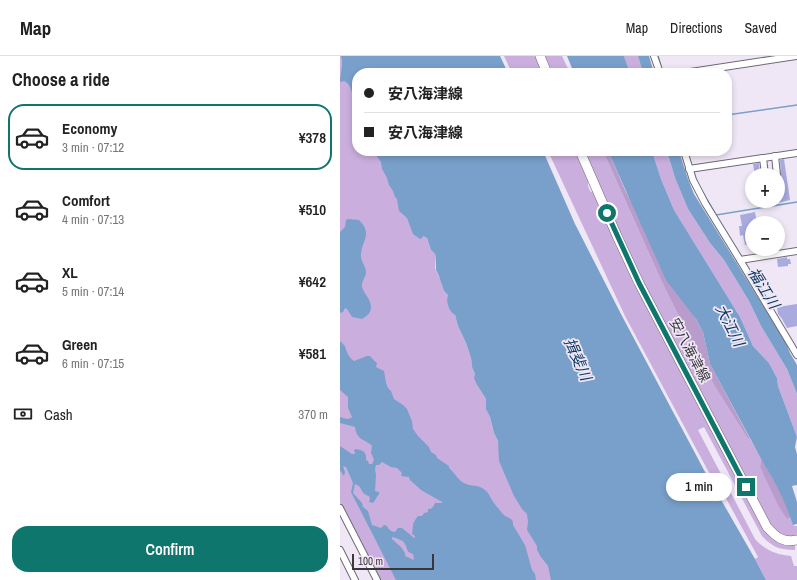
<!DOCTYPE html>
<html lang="en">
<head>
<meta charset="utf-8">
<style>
  body { margin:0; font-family:"Archivo Narrow","Noto Sans JP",sans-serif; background:#f2f2f2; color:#222; height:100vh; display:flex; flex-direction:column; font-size:15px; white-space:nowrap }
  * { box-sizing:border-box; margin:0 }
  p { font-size:13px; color:#767676 }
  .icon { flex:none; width:22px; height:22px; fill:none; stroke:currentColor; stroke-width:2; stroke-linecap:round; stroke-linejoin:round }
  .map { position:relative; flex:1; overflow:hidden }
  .drawer { display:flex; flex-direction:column; background:#fff; width:340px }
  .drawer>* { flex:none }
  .guide { position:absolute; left:12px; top:12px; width:380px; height:88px; border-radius:16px; box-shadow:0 2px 6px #0003; display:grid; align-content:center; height:88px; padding:0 12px; background:#fff }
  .buttons { position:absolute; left:405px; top:112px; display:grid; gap:8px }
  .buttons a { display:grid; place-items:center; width:40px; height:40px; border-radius:50%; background:#fff; box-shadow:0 2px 6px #0003; font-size:20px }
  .scale { position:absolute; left:12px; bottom:10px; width:82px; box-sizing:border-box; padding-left:4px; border:2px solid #3a373c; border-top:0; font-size:11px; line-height:14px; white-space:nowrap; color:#3a373c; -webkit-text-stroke:3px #efe7f5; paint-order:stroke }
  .end { position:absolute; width:18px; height:18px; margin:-9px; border:5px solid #0f766e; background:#fff; box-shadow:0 0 0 2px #fff }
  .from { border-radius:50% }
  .bubble { position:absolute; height:28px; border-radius:14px; background:#fff; box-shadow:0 2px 6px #0003; font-size:13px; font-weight:600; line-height:28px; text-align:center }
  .guide b { display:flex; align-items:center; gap:14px; height:38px; font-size:15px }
  .guide b+b { border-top:1px solid #e0e0e0 }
  .guide i { width:10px; height:10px; background:#222 }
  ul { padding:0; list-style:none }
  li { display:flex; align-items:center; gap:12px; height:66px; margin:0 8px 6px; padding:0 4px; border:2px solid transparent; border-radius:16px }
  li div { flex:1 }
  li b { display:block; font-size:15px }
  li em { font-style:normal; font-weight:600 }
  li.selected { border-color:#0f766e }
  li>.icon { width:36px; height:36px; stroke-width:1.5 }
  h2 { padding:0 12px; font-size:18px; line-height:48px }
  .pay { display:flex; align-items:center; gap:10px; height:44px; padding:0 12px; font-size:15px }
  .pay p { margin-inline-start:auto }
  .action { display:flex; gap:8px; margin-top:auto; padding:8px 12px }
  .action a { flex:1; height:46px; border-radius:16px; background:#0f766e; color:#fff; font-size:16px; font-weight:600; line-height:46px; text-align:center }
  header { display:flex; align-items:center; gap:24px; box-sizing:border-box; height:56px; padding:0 20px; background:#fff; border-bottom:1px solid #e0e0e0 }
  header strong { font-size:19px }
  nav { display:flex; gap:22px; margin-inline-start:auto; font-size:14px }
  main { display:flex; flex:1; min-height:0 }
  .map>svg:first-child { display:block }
</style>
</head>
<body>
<header>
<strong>Map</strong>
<nav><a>Map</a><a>Directions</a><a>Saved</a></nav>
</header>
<main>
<section class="drawer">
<h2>Choose a ride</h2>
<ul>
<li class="selected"><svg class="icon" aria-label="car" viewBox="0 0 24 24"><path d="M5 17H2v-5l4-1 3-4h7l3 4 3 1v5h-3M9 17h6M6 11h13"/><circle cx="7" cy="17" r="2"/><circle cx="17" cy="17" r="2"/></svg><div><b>Economy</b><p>3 min · 07:12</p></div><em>¥378</em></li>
<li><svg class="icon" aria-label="car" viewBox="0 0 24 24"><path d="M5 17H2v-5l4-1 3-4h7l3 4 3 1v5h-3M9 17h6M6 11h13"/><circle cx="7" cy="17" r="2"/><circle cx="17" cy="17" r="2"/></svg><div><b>Comfort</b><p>4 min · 07:13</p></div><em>¥510</em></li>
<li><svg class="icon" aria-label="car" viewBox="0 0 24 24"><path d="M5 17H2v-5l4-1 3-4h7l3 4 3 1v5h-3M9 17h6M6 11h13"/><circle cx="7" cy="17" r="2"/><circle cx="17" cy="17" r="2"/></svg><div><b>XL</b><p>5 min · 07:14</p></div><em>¥642</em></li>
<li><svg class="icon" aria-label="car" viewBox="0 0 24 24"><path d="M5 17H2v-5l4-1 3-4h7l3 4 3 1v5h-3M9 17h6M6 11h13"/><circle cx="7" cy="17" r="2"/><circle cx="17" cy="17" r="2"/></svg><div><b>Green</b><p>6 min · 07:15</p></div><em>¥581</em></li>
</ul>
<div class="pay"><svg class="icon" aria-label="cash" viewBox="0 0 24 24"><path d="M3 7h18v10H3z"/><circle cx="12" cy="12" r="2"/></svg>Cash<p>370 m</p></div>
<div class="action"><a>Confirm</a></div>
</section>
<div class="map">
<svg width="457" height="524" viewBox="0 0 457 524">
  <rect width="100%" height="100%" fill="#efe7f5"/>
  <g fill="#caafde">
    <path d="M0 0H3L17 37V95H39L80 178 87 182 91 194 95 198 96 201 95 212 97 217 101 224 104 235 108 239V243L112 257 115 259 118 270 126 287 131 302 132 311 135 318 137 329 146 343V352L150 361 154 377 157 383 182 446 209 505 213 524H187L129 432 105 414 0 292Z"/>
    <path d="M164 0H196L204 17H172Z"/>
    <path d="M203 0H222L230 17H210Z"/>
    <path d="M284 0H298L303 17H290Z"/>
    <path d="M208 95H237L249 123C247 128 248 132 251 136L254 135 427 476C436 488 441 488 455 489V494C440 494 432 491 422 480L364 371 358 374 415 483C425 494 436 499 451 500L454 510H457V524H426L415 503 418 501 388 446 367 413 285 260Z"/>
    <path d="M243 95H263L321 224 409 384 410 383 421 402 420 411 447 463 451 462 454 470H457V480C443 483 437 476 428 468L302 226Z"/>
    <path d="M312 95H327L335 122 348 153 370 187 384 204 409 245 421 270 447 313 457 338V381L438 330 437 322 429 307 413 290 400 261 334 154 321 123Z"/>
    <path d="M0 323 102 443 131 485 119 496 59 524H40L0 446Z"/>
  </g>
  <g fill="#b79ccc">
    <path d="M263 95H268L286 136 363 276 370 308 410 383 409 384 375 330 321 224Z"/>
    <path d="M421 402C425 410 430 417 434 424 441 436 447 449 451 462L447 463 439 451 420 411Z"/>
  </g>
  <g fill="#79a0ca" fill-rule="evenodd">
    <path d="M1 0H160L168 17H17V56C11 46 15 30 4 25L0 26C0 18 4 8 1 0Z"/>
    <path d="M227 0H284L290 17H234Z"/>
    <path d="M298 0H309L314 17H303Z"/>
    <path d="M34 95H203L235 168 282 260 364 414 415 503 426 524H211L208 510 201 501 197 494V490L187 474 188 466 187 458 182 453 174 440 159 405 158 385 154 377 150 361 146 353V343L137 329 134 322 135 318 132 311 131 302 126 287 118 270 115 259 112 257 109 252 107 245 108 239 104 235 99 220 96 214V201L95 198 91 194 87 182 83 180 82 182 80 183 73 178 67 162 59 155 57 143 55 141 53 135 49 129 47 122 42 113 41 106 38 102Z"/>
    <path d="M268 95H312L321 123 334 154 400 261 413 290 429 307 437 322 438 330 457 381 455 391 457 398V429L452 430 457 446V468L453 469C446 448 437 428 425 410L370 308 363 276 356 263 326 224Z"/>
    <path d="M327 95H339L348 123 354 138 446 287 450 297 457 309V338L447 313 421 270 409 245 384 204 370 187 348 153 335 122Z"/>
    <path d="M8 163 19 164C33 178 22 184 21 198 20 205 26 210 26 216 26 221 21 226 22 231 24 238 31 243 31 251 31 257 27 260 22 263L12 261 7 253 5 252 3 256 0 257V176L5 171 6 164Z"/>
    <path d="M0 285 5 290C6 295 9 302 14 305L27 300H30C32 302 34 305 37 307L36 311 44 315 46 327 48 332 51 335 54 343 63 349 67 353 72 365 73 373 78 380 89 391 91 396 96 399 97 402 109 410V412C114 416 118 424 124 427 131 431 139 428 145 434 149 437 151 443 154 447 156 450 159 453 162 457 165 462 174 461 173 469L185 489 192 514 195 518 196 524H56L11 436 13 427 6 411 3 410 5 416 4 420 0 414V390L12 398H15L14 394 16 393C23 394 27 396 26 404L28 405 29 408H32L34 404 31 397 32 390 30 388C21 382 17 383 15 371L0 367V361L7 363 11 362 12 361 8 352V341L0 334ZM42 406 51 411 57 412 62 417 61 420 69 421 70 424 81 434 102 446V447H95C93 451 92 453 88 453V456L84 457 82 460H78C71 469 74 468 72 478L75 480V482L73 481 62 472H58L55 476C52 476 48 473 47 470L44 469 41 472 32 469 28 455 23 451 22 447 13 437 15 428 19 430C22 434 23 439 29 440L30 443 29 446 33 447 39 438V436L35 435 36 419 35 413 36 409H39ZM52 481C56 482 63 484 65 488 68 493 65 495 73 498L74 504 65 500V497L61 491 52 483Z"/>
  </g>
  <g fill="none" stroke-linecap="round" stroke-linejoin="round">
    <g stroke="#79a0ca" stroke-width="1.5">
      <path d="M318 0 323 17"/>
      <path d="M387 59 457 49"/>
      <path d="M347 95 352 110"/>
      <path d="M353 115 358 128"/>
      <path d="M362 135 376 159 457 146"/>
    </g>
  </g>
  <g fill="#a9abdf">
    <path d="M444 103 450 144 438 147V139L441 138V140H442V138L443 134 442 124 441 121V119L440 104Z"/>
    <path d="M419 107 420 118 415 119 413 108Z"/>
    <path d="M415 156 417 167H412V188L405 189 403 179 400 180 399 170H402L400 159Z"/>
    <path d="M447 201V203H450L451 208H448V210L438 211 437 203Z"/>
    <path d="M457 248V270L447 272 442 263 438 258 437 251Z"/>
  </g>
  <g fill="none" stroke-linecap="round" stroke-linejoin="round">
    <defs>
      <g id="minor">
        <path d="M314 0 320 17"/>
        <path d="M344 17 456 0"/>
        <path d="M344 95 353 124 365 147 400 204 457 299"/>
        <path d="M435 100 437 119"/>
        <path d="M423 102 425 119"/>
        <path d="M349 113 457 97"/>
        <path d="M438 125 439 134 438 135"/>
        <path d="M400 204 457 195"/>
        <path d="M0 452 37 524"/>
        <path d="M0 494 15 524"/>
      </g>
      <g id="secondary">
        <path d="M200 0 207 17"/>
        <path d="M240 95 277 180 299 227 427 471C436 481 443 487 457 484"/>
      </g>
    </defs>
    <use href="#minor" stroke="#706975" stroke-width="8"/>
    <use href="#secondary" stroke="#706975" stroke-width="10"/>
    <use href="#minor" stroke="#fff" stroke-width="6"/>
    <use href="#secondary" stroke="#fff" stroke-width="9"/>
  </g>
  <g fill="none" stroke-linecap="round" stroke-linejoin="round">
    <path stroke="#0f766e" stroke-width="5" d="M267 157 299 227 406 431"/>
  </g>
  <g text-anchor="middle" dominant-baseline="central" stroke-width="3.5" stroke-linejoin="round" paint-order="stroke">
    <g font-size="14" fill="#3a373c" stroke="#efe7f5">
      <text transform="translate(350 294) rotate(62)">安八海津線</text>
    </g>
    <g font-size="15" font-style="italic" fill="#09365d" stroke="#efe7f5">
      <text transform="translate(424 232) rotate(58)">福江川</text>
      <text transform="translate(390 269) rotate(63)">大江川</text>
      <text transform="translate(238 303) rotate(66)">揖斐川</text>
    </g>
  </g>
</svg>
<div class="buttons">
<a>+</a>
<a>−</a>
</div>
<div class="scale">100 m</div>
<i class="end from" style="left:267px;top:157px"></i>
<i class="end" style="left:406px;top:431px"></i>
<div class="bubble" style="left:326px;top:417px;width:66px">1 min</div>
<div class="guide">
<b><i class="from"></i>安八海津線</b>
<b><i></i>安八海津線</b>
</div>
</div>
</main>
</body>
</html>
